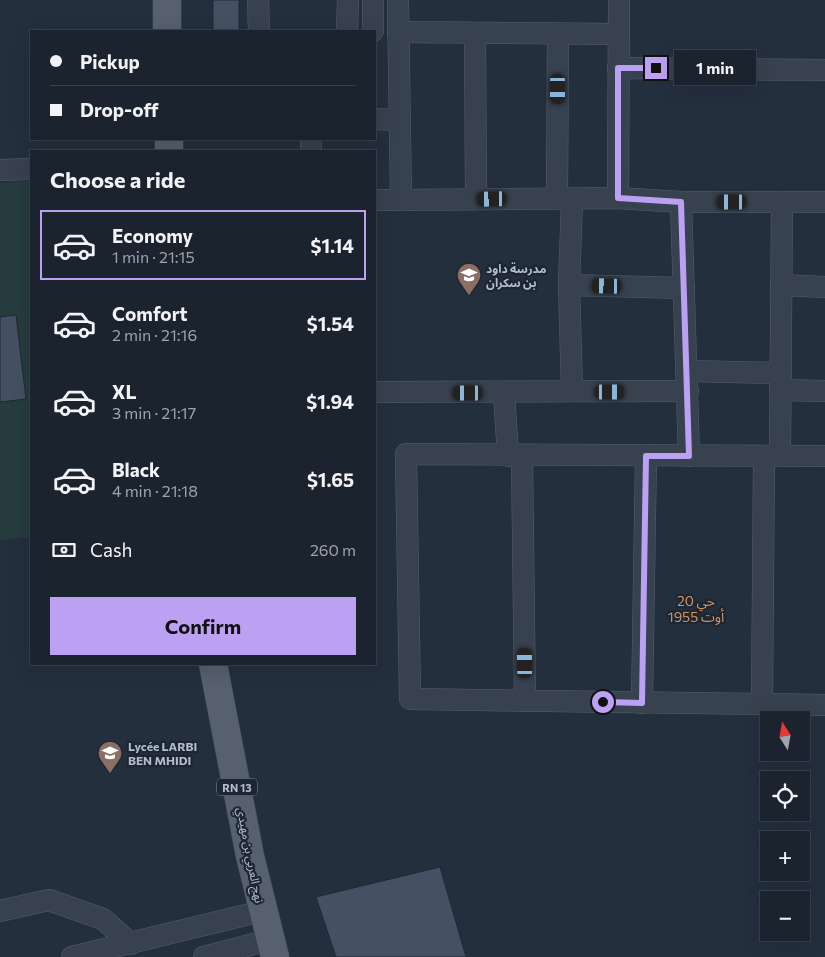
<!DOCTYPE html>
<html lang="en">
<head>
<meta charset="utf-8">
<style>
  body { margin:0; font-family:Commissioner,"Noto Sans Arabic",sans-serif; background:#282f3a; color:#f1f3f6; height:100vh; display:flex; flex-direction:column; font-size:19px; white-space:nowrap }
  * { box-sizing:border-box; margin:0 }
  p { font-size:16px; color:#a0a4aa }
  .icon { flex:none; width:28px; height:28px; fill:none; stroke:currentColor; stroke-width:2; stroke-linecap:round; stroke-linejoin:round }
  .map { position:relative; flex:1; overflow:hidden }
  .details { position:absolute; left:30px; top:150px; width:346px; height:515px; display:flex; flex-direction:column; background:#1b232e; border-radius:0px; box-shadow:0 5px 20px #0002,0 0 0 1px #39404a }
  .details>* { flex:none }
  .hud { position:absolute; left:30px; top:30px; width:346px; height:110px; border-radius:0px; box-shadow:0 5px 20px #0002,0 0 0 1px #39404a; display:grid; align-content:center; height:110px; padding:0 20px; background:#1b232e }
  .needle { width:32px; rotate:349deg }
  .fabs { position:absolute; left:760px; top:711px; display:grid; gap:10px }
  .fabs a { display:grid; place-items:center; width:50px; height:50px; border-radius:0px; background:#1b232e; box-shadow:0 5px 20px #0002,0 0 0 1px #39404a; font-size:25px }
  .end { position:absolute; width:22px; height:22px; margin:-11px; border:6px solid #bca0f2; background:#111; box-shadow:0 0 0 2px #111 }
  .from { border-radius:50% }
  .bubble { position:absolute; height:35px; border-radius:0px; background:#1b232e; box-shadow:0 5px 20px #0002,0 0 0 1px #39404a; font-size:16px; font-weight:700; line-height:35px; text-align:center }
  .car { position:absolute; width:15px; height:30px; margin:-15px -8px; border-radius:6px; box-shadow:0 0 4px 1px #0007; background:linear-gradient(#222 24%,#8ab4d8 0 40%,#222 0 76%,#8ab4d8 0 86%,#222 0) }
  .hud b { display:flex; align-items:center; gap:18px; height:48px; font-size:19px }
  .hud b+b { border-top:1px solid #39404a }
  .hud i { width:12px; height:12px; background:#f1f3f6 }
  ul { padding:0; list-style:none }
  li { display:flex; align-items:center; gap:15px; height:70px; margin:0 10px 8px; padding:0 10px; border:2px solid transparent; border-radius:0px }
  li div { flex:1 }
  li b { display:block; font-size:19px }
  li em { font-style:normal; font-weight:700 }
  li.current { border-color:#bca0f2 }
  li>.icon { width:45px; height:45px; stroke-width:1.5 }
  h2 { padding:0 20px; font-size:22px; line-height:60px }
  .pay { display:flex; align-items:center; gap:12px; height:55px; padding:0 20px; font-size:19px }
  .pay p { margin-inline-start:auto }
  .button { display:flex; gap:10px; margin-top:auto; padding:10px 20px }
  .button a { flex:1; height:58px; border-radius:0px; background:#bca0f2; color:#111; font-size:20px; font-weight:700; line-height:58px; text-align:center }
  .map>svg:first-child { display:block }
</style>
</head>
<body>
<div class="map">
<svg width="825" height="957" viewBox="0 0 825 957">
  <rect width="100%" height="100%" fill="#242f3e"/>
  <path fill="#263c3f" d="M31 181V537L0 540V183Z"/>
  <g fill="#455162" stroke="#1f2835">
    <rect x="213" y="0" width="26" height="31"/>
    <path d="M16 315 26 399 0 402V317Z"/>
    <path d="M440 867 466 957H336L316 897Z"/>
  </g>
  <g fill="none" stroke-linecap="round" stroke-linejoin="round">
    <defs>
      <g id="minor">
        <path d="M258 0 259 31"/>
        <path d="M398 0 401 200 618 198 681 202H825"/>
        <path d="M347 31 348 0"/>
        <path d="M373 31V0"/>
        <path d="M398 32 618 34"/>
        <path d="M475 33 476 199"/>
        <path d="M618 68 825 70"/>
        <path d="M375 119 398 120"/>
        <path d="M311 151V139"/>
        <path d="M0 170 31 169"/>
        <path d="M557 198 558 34"/>
        <path d="M618 198 619 0"/>
        <path d="M375 200H401"/>
        <path d="M681 202 689 456"/>
        <path d="M569 285 684 288"/>
        <path d="M781 285 825 287"/>
        <path d="M687 371 781 373"/>
        <path d="M780 390 825 391"/>
        <path d="M572 391 569 285 572 199"/>
        <path d="M375 392 688 391"/>
        <path d="M504 393 508 456"/>
        <path d="M522 455 525 701"/>
        <path d="M780 455 782 202"/>
        <path d="M825 456 406 454 410 699 825 705"/>
        <path d="M642 703 646 455"/>
        <path d="M762 704 764 456"/>
        <path d="M0 911 49 900 103 919 131 944"/>
        <path d="M72 957 262 911"/>
        <path d="M204 957 269 940"/>
      </g>
      <g id="primary">
        <path d="M167 0V31"/>
        <path d="M169 139V151"/>
        <path d="M213 664 250 856 275 957"/>
      </g>
    </defs>
    <use href="#minor" stroke="#565f6c" stroke-width="22"/>
    <use href="#primary" stroke="#414a57" stroke-width="29"/>
    <use href="#minor" stroke="#38414e" stroke-width="21"/>
    <use href="#primary" stroke="#56606e" stroke-width="28"/>
  </g>
  <g fill="none" stroke-linecap="round" stroke-linejoin="round">
    <path stroke="#bca0f2" stroke-width="6" d="M603 702 642 703 646 456H689L681 202 618 198V68H656"/>
  </g>
  <defs>
    <symbol id="school-pin" viewBox="-11 -11 22 30"><path d="M0 17L-7.5 6A9.5 9.5 0 1 1 7.5 6Z" fill="#8d6e63" stroke="#1d2633"/><path d="M0-5L7-2L0 1L-7-2ZM-4 1L0 2.5L4 1V4Q0 6-4 4Z" fill="#fff"/></symbol>
  </defs>
  <g fill-rule="evenodd">
    <use href="#school-pin" x="455" y="261" width="28" height="38"/>
    <use href="#school-pin" x="96" y="739" width="28" height="38"/>
  </g>
  <g text-anchor="middle" dominant-baseline="central" stroke-width="4.5" stroke-linejoin="round" paint-order="stroke">
    <rect fill="#1d2633" stroke="#878f9c" stroke-width="1" x="217" y="778.5" width="40" height="17" rx="4"/>
    <g font-size="11" font-weight="bold" fill="#b4bcc9">
      <text x="237" y="787">RN 13</text>
    </g>
    <g font-size="12" font-weight="bold" fill="#b4bcc9" stroke="#1d2633" text-anchor="start">
      <text x="486" y="268">مدرسة داود<tspan x="486" dy="14">بن سكران</tspan></text>
      <text x="128" y="746">Lycée LARBI<tspan x="128" dy="14">BEN MHIDI</tspan></text>
    </g>
    <g font-size="12" fill="#b4bcc9" stroke="#1d2633">
      <text transform="translate(251 855) rotate(79)">نهج العربي بن مهيدي</text>
    </g>
    <g font-size="14" fill="#d59563" stroke="#1d2633">
      <text x="696" y="600">حي 20<tspan x="696" dy="16">أوت 1955</tspan></text>
    </g>
  </g>
</svg>
<div class="fabs">
<a><svg class="needle" viewBox="-14 -14 28 28"><path d="M0-13l5 13h-10z" fill="#e53935"/><path d="M0 13l5-13h-10z" fill="#a0a4aa"/></svg></a>
<a><svg class="icon" aria-label="locate" viewBox="0 0 24 24"><circle cx="12" cy="12" r="6"/><path d="M12 2v4M12 18v4M2 12h4M18 12h4"/></svg></a>
<a>+</a>
<a>−</a>
</div>
<i class="end from" style="left:603px;top:702px"></i>
<i class="end" style="left:656px;top:68px"></i>
<div class="bubble" style="left:674px;top:50px;width:82px">1 min</div>
<i class="car" style="left:558px;top:89px;rotate:180deg"></i>
<i class="car" style="left:492px;top:199px;rotate:269deg"></i>
<i class="car" style="left:732px;top:202px;rotate:270deg"></i>
<i class="car" style="left:607px;top:286px;rotate:271deg"></i>
<i class="car" style="left:610px;top:392px;rotate:90deg"></i>
<i class="car" style="left:468px;top:393px;rotate:270deg"></i>
<i class="car" style="left:525px;top:663px;rotate:359deg"></i>
<div class="hud">
<b><i class="from"></i>Pickup</b>
<b><i></i>Drop-off</b>
</div>
<section class="details">
<h2>Choose a ride</h2>
<ul>
<li class="current"><svg class="icon" aria-label="car" viewBox="0 0 24 24"><path d="M5 17H2v-5l4-1 3-4h7l3 4 3 1v5h-3M9 17h6M6 11h13"/><circle cx="7" cy="17" r="2"/><circle cx="17" cy="17" r="2"/></svg><div><b>Economy</b><p>1 min · 21:15</p></div><em>$1.14</em></li>
<li><svg class="icon" aria-label="car" viewBox="0 0 24 24"><path d="M5 17H2v-5l4-1 3-4h7l3 4 3 1v5h-3M9 17h6M6 11h13"/><circle cx="7" cy="17" r="2"/><circle cx="17" cy="17" r="2"/></svg><div><b>Comfort</b><p>2 min · 21:16</p></div><em>$1.54</em></li>
<li><svg class="icon" aria-label="car" viewBox="0 0 24 24"><path d="M5 17H2v-5l4-1 3-4h7l3 4 3 1v5h-3M9 17h6M6 11h13"/><circle cx="7" cy="17" r="2"/><circle cx="17" cy="17" r="2"/></svg><div><b>XL</b><p>3 min · 21:17</p></div><em>$1.94</em></li>
<li><svg class="icon" aria-label="car" viewBox="0 0 24 24"><path d="M5 17H2v-5l4-1 3-4h7l3 4 3 1v5h-3M9 17h6M6 11h13"/><circle cx="7" cy="17" r="2"/><circle cx="17" cy="17" r="2"/></svg><div><b>Black</b><p>4 min · 21:18</p></div><em>$1.65</em></li>
</ul>
<div class="pay"><svg class="icon" aria-label="cash" viewBox="0 0 24 24"><path d="M3 7h18v10H3z"/><circle cx="12" cy="12" r="2"/></svg>Cash<p>260 m</p></div>
<div class="button"><a>Confirm</a></div>
</section>
</div>
</body>
</html>
